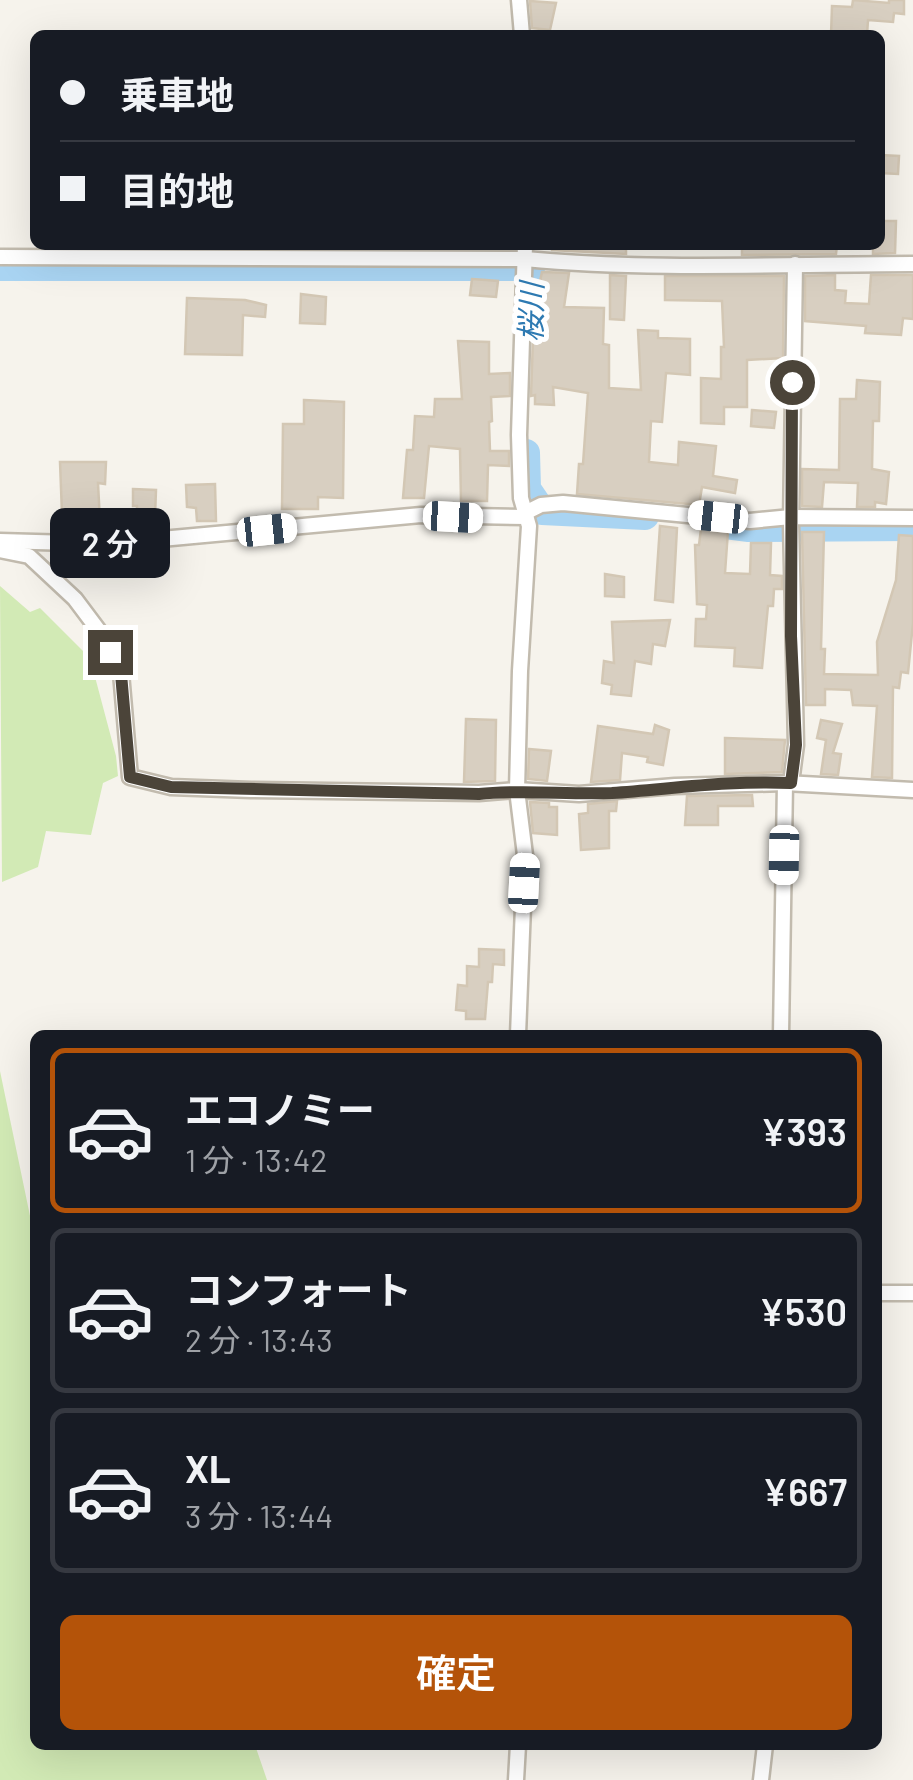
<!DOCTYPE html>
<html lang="ja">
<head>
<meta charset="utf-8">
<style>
  body { margin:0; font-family:Barlow,"Noto Sans JP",sans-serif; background:#242831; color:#f1f3f6; height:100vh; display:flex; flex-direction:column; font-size:38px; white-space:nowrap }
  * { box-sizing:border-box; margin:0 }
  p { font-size:32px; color:#9ea1a6 }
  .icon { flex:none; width:55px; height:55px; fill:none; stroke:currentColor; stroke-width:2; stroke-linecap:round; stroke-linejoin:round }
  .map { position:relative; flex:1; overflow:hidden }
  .details { position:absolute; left:30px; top:1030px; width:852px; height:720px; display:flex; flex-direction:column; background:#171b24; border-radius:15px; box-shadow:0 10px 40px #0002 }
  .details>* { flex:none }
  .guide { position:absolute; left:30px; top:30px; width:855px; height:220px; border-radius:15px; box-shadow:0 10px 40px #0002; display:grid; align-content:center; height:220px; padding:0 30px; background:#171b24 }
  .end { position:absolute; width:45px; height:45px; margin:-22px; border:12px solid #4b4439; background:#fff; box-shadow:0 0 0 5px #fff }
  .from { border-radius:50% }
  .bubble { position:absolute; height:70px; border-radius:15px; background:#171b24; box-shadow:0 10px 40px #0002; font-size:32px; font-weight:600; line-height:70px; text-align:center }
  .car { position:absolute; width:30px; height:60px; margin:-30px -15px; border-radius:12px; box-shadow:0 0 8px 2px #0007; background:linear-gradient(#fff 24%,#345 0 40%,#fff 0 76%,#345 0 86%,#fff 0) }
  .guide b { display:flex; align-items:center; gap:35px; height:95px; font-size:38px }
  .guide b+b { border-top:2px solid #363941 }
  .guide i { width:25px; height:25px; background:#f1f3f6 }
  ul { padding:18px 0 0; list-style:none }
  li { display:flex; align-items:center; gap:30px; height:165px; margin:0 20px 15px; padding:0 10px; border:5px solid #363941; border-radius:15px }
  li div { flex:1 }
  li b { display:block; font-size:38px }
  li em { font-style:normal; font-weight:600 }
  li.selected { border-color:#b45309 }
  li>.icon { width:90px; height:90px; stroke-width:1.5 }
  .cta { display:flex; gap:20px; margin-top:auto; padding:20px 30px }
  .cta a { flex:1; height:115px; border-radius:15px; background:#b45309; color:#fff; font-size:40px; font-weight:600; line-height:115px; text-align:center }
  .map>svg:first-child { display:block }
</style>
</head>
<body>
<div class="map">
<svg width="913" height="1780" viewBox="0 0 913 1780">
  <rect width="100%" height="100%" fill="#f6f3ec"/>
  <g fill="#d2eab5">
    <path d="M0 586 30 612 40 608 90 658 116 756 118 776 103 783 91 835 46 831 38 867 2 882Z"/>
    <path d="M0 1071 35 1240V1745H255L267 1780H0Z"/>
  </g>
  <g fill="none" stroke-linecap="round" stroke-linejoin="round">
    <g stroke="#a9d4f2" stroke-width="28">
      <path d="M0 267H531L529 290"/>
      <path d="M526 453 527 489 542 511 645 516"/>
      <path d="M718 524 749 528 913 527"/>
    </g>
  </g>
  <g fill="#d8cfc1" stroke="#d3c7b4" stroke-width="2.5">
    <path d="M853 0 889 3V0H904V14L894 13 893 22 868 20 867 35H831L832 6 852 7Z"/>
    <path d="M530 1 556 3 550 30 532 28Z"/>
    <path d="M880 155 899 156 898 174 880 173Z"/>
    <path d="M880 221H896L895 253 873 254V245H880Z"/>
    <path d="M552 245H626V254L552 250Z"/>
    <path d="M742 245H837L836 254 742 255Z"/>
    <path d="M542 272 569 273 564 307 604 308 603 344 609 345V388L641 390 638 330 658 331V338L690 339V375L666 373 662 422 651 421 649 462 678 465 679 442 716 446 713 476 737 480 735 493 702 487 699 505 577 494 579 464H583L588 393 553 387 554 405 535 404V395L531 396 534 308Z"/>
    <path d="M610 275 626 276 624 320 610 319Z"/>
    <path d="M835 275V290L846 291 845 303 869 304 871 275H913V319L903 318 901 335 865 333 866 326 805 321V276Z"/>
    <path d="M665 276H784L783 358 747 360V407H724V424L701 423V378L721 379V347H724L722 301 665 300Z"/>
    <path d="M472 279 498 281 496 297 470 295Z"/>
    <path d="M301 294 326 297 325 324 300 323Z"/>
    <path d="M187 298 245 300 266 305 265 317 243 315 242 355 185 354Z"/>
    <path d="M458 341 489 342V374L510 373V396L491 397 492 421 489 422 490 451H509V466L488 465 487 501H461L460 449 429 446 424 498H403L407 450H413L415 416 434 417 435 399H462Z"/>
    <path d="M857 380 880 382 879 421H873L872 469 889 472 886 504 875 502V507H857L858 483 824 482 822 507 802 506V469L839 470 840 399H856Z"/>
    <path d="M304 400 344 402 343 498 318 497V509H282L283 424H304Z"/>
    <path d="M752 410 776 412 774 428 751 426Z"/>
    <path d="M60 462H106L105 484 98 483 100 522 93 521 94 531H77L76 514H62Z"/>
    <path d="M215 484 216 521H197L196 508 187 507 186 485Z"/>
    <path d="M133 489 156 490 155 517 137 516V506H133Z"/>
    <path d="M660 526 677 528 673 602 655 600Z"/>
    <path d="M701 529 728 531 725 573 750 574 751 543H771L770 575 782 576V589H774L773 606H768L762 668 734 666 735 648 695 646 696 619H706L707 605 697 604 695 545H699Z"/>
    <path d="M802 532H824L821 649H825L824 674 878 675 877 642 896 580 899 535 913 536V623L908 673 901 672 899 688 893 687 892 778 872 777 877 706 853 705 851 690 825 689V705H806Z"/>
    <path d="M605 574 624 577V597L605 596Z"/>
    <path d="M670 620 665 646 653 644 651 664 635 661 631 696 611 694 612 685 602 683 604 661 614 663 612 622Z"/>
    <path d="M466 719 496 720 495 781 464 782Z"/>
    <path d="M821 720 842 724 833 753 841 754 838 775 821 774 826 740 817 738Z"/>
    <path d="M655 725 669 730 663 765 647 762 648 757 622 753 620 780 591 782 598 726 653 734Z"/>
    <path d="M725 738 785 740 782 772 725 774Z"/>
    <path d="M529 749 551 751 547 781 528 779Z"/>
    <path d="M752 795 753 806H718V825H685L687 796Z"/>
    <path d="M617 801 616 811H609V848L581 850 579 814 588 813V804Z"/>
    <path d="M530 802 549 803V807H557V835L533 833Z"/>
    <path d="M479 949 504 950V965L493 964 492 982H488L485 1019H466V1011L456 1010 458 985 467 986V966L479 967Z"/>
  </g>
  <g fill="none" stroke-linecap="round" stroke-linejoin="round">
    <defs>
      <g id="minor">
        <path d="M519 0 522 35"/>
        <path d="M0 257 525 259C654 271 784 264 913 264"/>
        <path d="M525 513 541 505 563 503 750 521 791 517 913 518"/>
        <path d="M0 541 107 544 421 515 526 517"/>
        <path d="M0 550 29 556 75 599 99 631 121 673 130 777 171 787 251 790 479 793 517 790 579 794 675 786 785 783 913 790"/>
        <path d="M791 783 796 745 791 524 795 264"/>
        <path d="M518 1035 525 855 517 790 520 671 529 526 521 498 519 435 525 245"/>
        <path d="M781 1035 785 783"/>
        <path d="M878 1293H913"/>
        <path d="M516 1780 518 1745"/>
        <path d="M761 1780 765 1745"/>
      </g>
    </defs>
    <use href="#minor" stroke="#c2bbae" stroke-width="19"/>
    <use href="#minor" stroke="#fff" stroke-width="14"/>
  </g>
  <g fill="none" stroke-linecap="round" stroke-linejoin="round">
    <path stroke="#4b4439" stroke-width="12" d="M110 652 121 674 130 777 171 787 479 794C524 789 567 795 612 793 671 789 731 780 791 783L796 745 791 636 792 382"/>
  </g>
  <g text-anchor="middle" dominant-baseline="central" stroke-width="10" stroke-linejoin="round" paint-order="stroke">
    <g font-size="30" font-style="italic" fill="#2e7ab2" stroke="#fff">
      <text transform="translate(530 312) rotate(-89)">桜川</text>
    </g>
  </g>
</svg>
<i class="end from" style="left:792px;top:382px"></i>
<i class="end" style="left:110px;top:652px"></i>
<div class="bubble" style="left:50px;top:508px;width:120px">2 分</div>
<i class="car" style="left:453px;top:517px;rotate:93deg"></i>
<i class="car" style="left:718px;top:517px;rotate:276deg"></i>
<i class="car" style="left:267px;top:530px;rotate:84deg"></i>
<i class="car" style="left:784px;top:855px;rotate:181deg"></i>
<i class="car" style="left:524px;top:883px;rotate:3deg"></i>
<div class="guide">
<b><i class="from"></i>乗車地</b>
<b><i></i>目的地</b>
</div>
<section class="details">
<ul>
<li class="selected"><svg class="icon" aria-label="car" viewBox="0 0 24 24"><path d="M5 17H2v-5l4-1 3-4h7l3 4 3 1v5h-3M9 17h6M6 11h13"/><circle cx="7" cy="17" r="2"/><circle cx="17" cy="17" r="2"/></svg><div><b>エコノミー</b><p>1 分 · 13:42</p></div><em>¥393</em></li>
<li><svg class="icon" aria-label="car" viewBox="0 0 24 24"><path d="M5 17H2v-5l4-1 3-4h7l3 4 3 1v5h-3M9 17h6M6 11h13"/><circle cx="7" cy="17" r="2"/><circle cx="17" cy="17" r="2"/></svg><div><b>コンフォート</b><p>2 分 · 13:43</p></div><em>¥530</em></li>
<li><svg class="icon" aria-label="car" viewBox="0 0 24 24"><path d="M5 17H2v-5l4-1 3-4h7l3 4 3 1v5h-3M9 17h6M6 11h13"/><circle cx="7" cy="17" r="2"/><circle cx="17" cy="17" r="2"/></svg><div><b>XL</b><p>3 分 · 13:44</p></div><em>¥667</em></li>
</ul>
<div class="cta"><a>確定</a></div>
</section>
</div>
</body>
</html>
